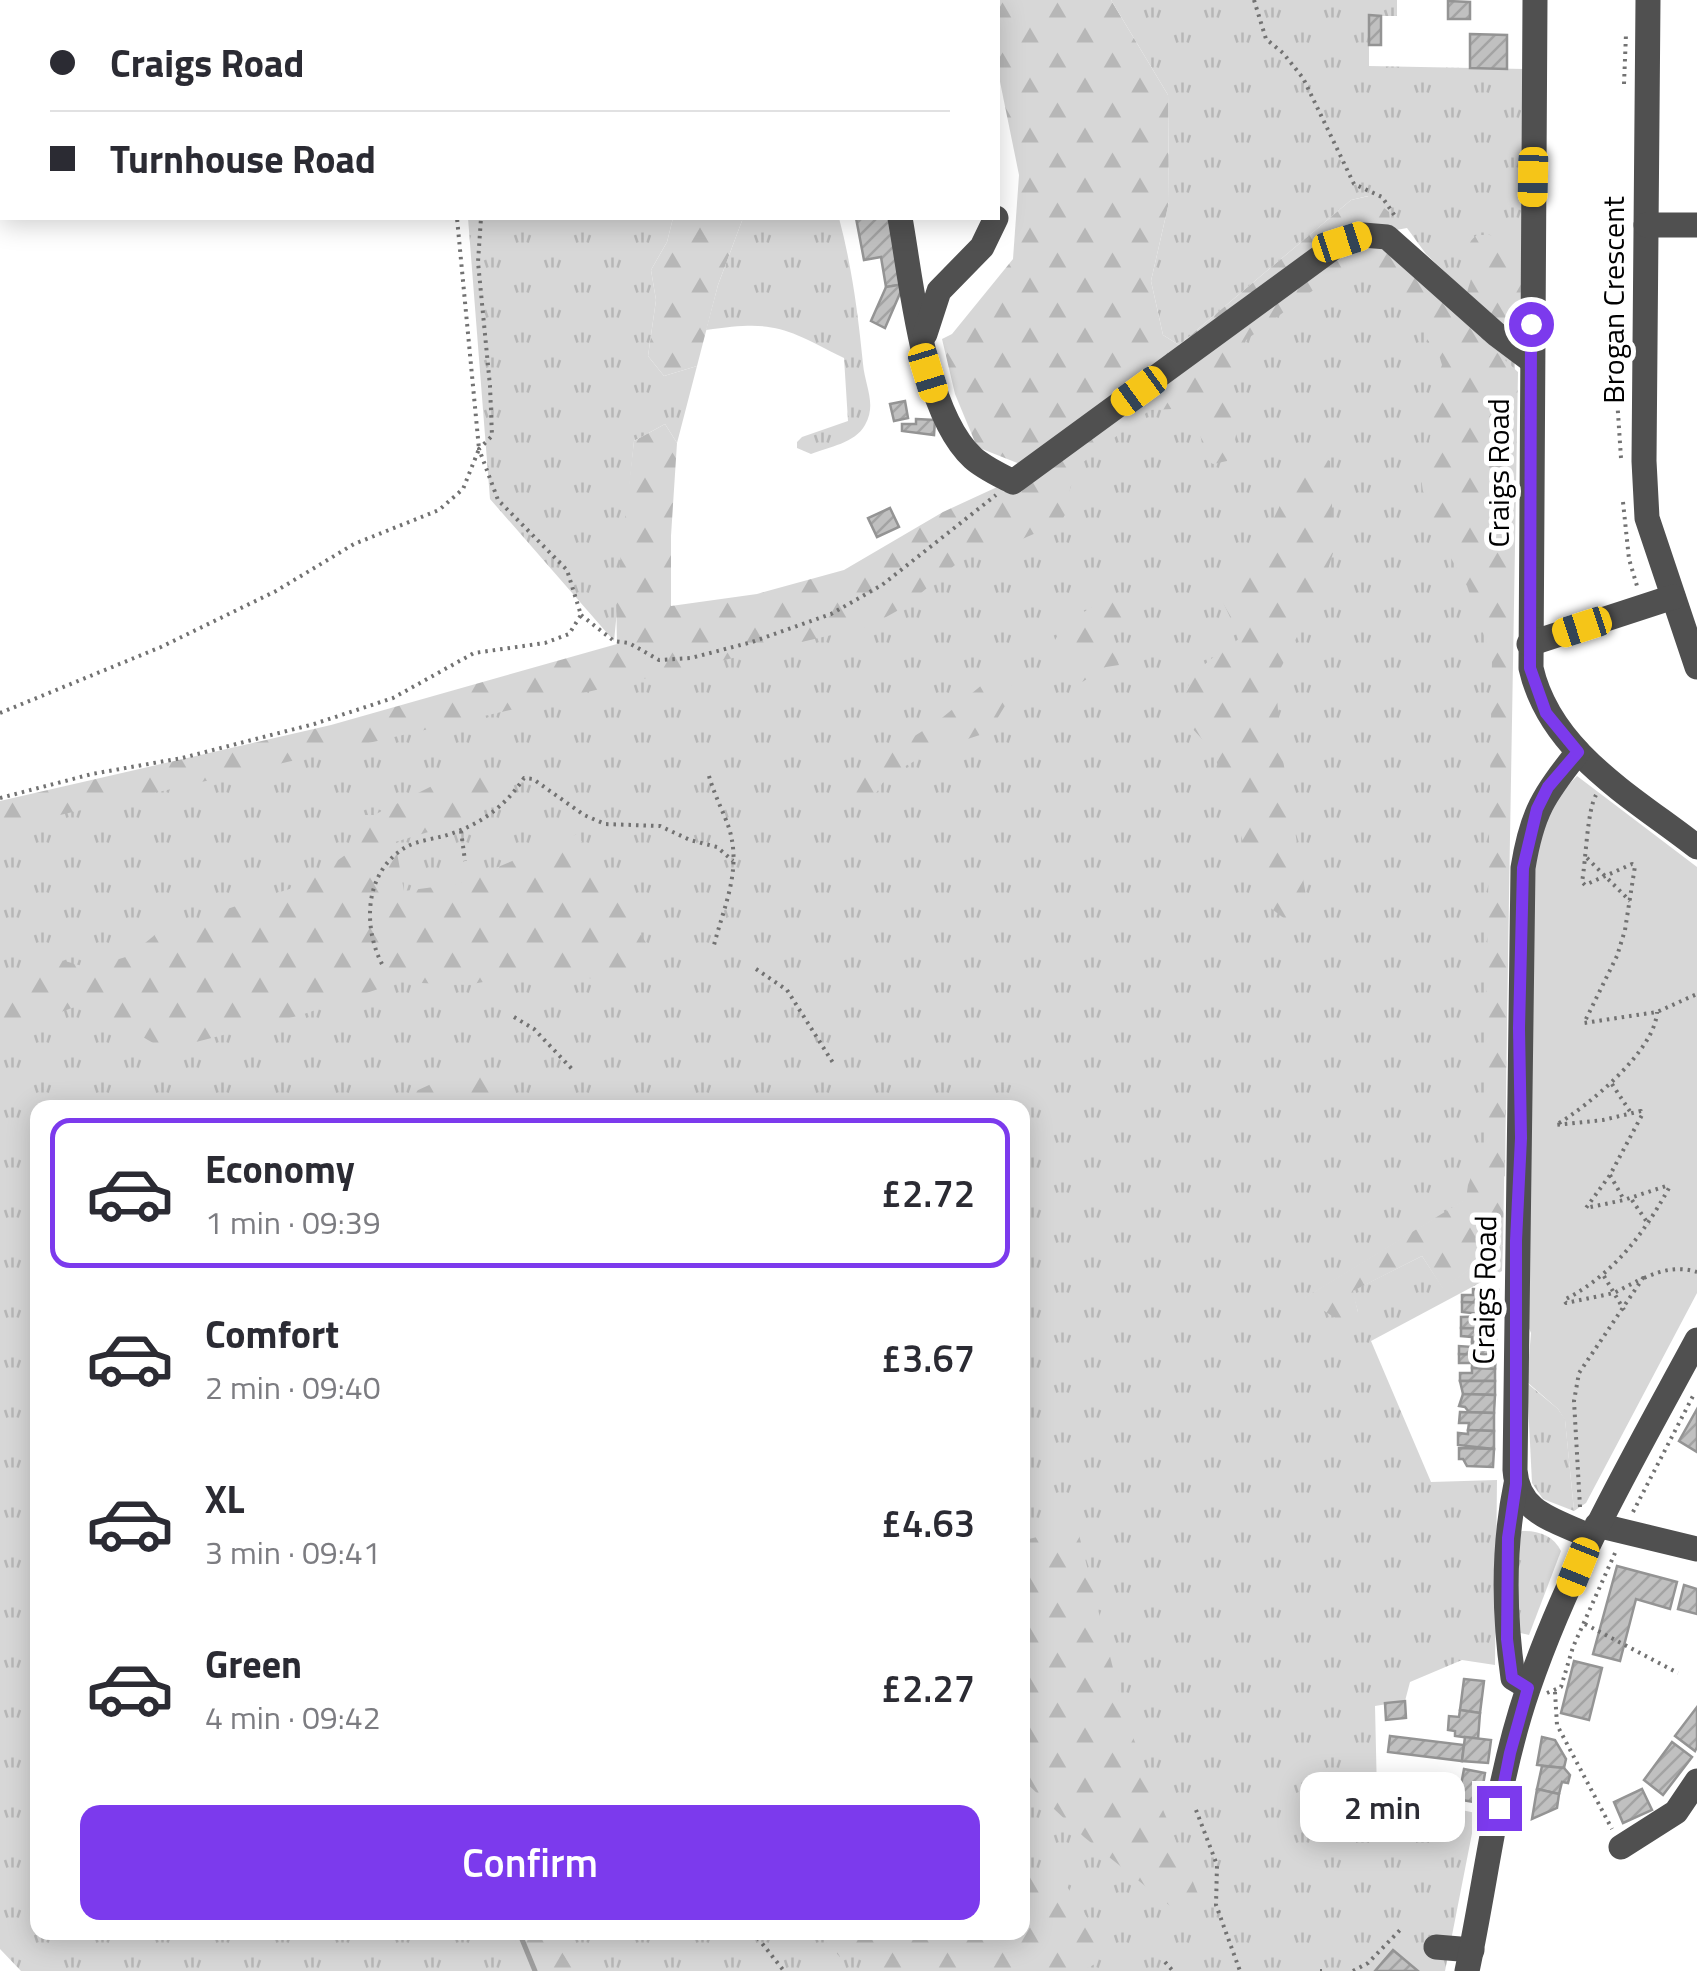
<!DOCTYPE html>
<html lang="en">
<head>
<meta charset="utf-8">
<style>
  body { margin:0; font-family:"Titillium Web",sans-serif; background:#f7f7f7; color:#2b2b33; height:100vh; display:flex; flex-direction:column; font-size:38px; white-space:nowrap }
  * { box-sizing:border-box; margin:0 }
  p { font-size:32px; color:#7c7c81 }
  .icon { flex:none; width:55px; height:55px; fill:none; stroke:currentColor; stroke-width:2; stroke-linecap:round; stroke-linejoin:round }
  .map { position:relative; flex:1; overflow:hidden }
  .details { position:absolute; left:30px; top:1100px; width:1000px; height:840px; display:flex; flex-direction:column; background:#fff; border-radius:20px; box-shadow:0 5px 25px #0003 }
  .details>* { flex:none }
  .hud { position:absolute; left:0px; top:0px; width:1000px; height:220px; box-shadow:0 5px 25px #0003; display:grid; align-content:center; height:220px; padding:0 50px; background:#fff }
  .end { position:absolute; width:45px; height:45px; margin:-22px; border:12px solid #7c3aed; background:#fff; box-shadow:0 0 0 5px #fff }
  .from { border-radius:50% }
  .bubble { position:absolute; height:70px; border-radius:20px; background:#fff; box-shadow:0 5px 25px #0003; font-size:32px; font-weight:600; line-height:70px; text-align:center }
  .car { position:absolute; width:30px; height:60px; margin:-30px -15px; border-radius:12px; box-shadow:0 0 8px 2px #0007; background:linear-gradient(#f5c518 24%,#345 0 40%,#f5c518 0 76%,#345 0 86%,#f5c518 0) }
  .hud b { display:flex; align-items:center; gap:35px; height:95px; font-size:38px }
  .hud b+b { border-top:2px solid #e1e1e2 }
  .hud i { width:25px; height:25px; background:#2b2b33 }
  ul { padding:18px 0 0; list-style:none }
  li { display:flex; align-items:center; gap:30px; height:150px; margin:0 20px 15px; padding:0 30px; border:5px solid transparent; border-radius:20px }
  li div { flex:1 }
  li b { display:block; font-size:38px }
  li em { font-style:normal; font-weight:600 }
  li.on { border-color:#7c3aed }
  li>.icon { width:90px; height:90px; stroke-width:1.5 }
  .button { display:flex; gap:20px; margin-top:auto; padding:20px 50px }
  .button a { flex:1; height:115px; border-radius:20px; background:#7c3aed; color:#fff; font-size:40px; font-weight:600; line-height:115px; text-align:center }
  .map>svg:first-child { display:block }
</style>
</head>
<body>
<div class="map">
<svg width="1697" height="1971" viewBox="0 0 1697 1971">
  <defs>
    <pattern id="grass-tufts" width="24" height="20" patternUnits="userSpaceOnUse" patternTransform="scale(2.5)"><rect width="24" height="20" fill="#d7d7d7"/><path d="M3 7l-1-3M5 7V3M7 7l1-3M15 17l-1-3M17 17v-4M19 17l1-3" fill="none" stroke="#b7b7b7"/></pattern>
    <pattern id="forest-firs" width="22" height="20" patternUnits="userSpaceOnUse" patternTransform="scale(2.5)"><rect width="22" height="20" fill="#d7d7d7"/><path d="M5 1l3.5 6h-7zM16 11l3.5 6h-7z" fill="#b7b7b7"/></pattern>
    <pattern id="building-hatch" width="6" height="6" patternUnits="userSpaceOnUse" patternTransform="scale(2.5)"><rect width="6" height="6" fill="#c0c0c0"/><path d="M-1 1l2-2M0 6l6-6M5 7l2-2" fill="none" stroke="#a3a3a3"/></pattern>
  </defs>
  <rect width="100%" height="100%" fill="#fff"/>
  <g fill="url(#grass-tufts)" fill-rule="evenodd">
    <path d="M0 0H417L2 2V78Z"/>
    <path d="M1111 0H1397V16H1369V66L1525 69 1520 316 1466 292 1426 254 1407 228 1391 231 1368 196 1351 200 1179 345 1163 335 1151 281 1169 202 1168 95Z"/>
    <path d="M468 218H673L667 242 651 270 656 300 648 356 664 376 697 366 677 443 665 424 634 441 614 641 490 499Z"/>
    <path d="M743 218H839C852 267 858 314 863 364 865 386 877 404 865 425 855 443 829 447 811 454L797 448V442L802 437 848 421 844 358C783 327 775 320 706 330L718 285Z"/>
    <path d="M1380 247 1515 363 1505 1176 1305 1298 1358 1312 1352 1291 1422 1256 1443 1288 1503 1245 1502 1271 1371 1341 1431 1482 1497 1480 1495 1665 1462 1660 1410 1682 1405 1701 1375 1706 1377 1793 1476 1813 1445 1971H21L0 1949V828L780 645 1345 252ZM38 1108H1022V1932H38Z"/>
    <path d="M1527 1383 1558 1409 1565 1419 1574 1511 1543 1499 1532 1483Z"/>
    <path d="M1522 1531C1538 1530 1554 1536 1561 1551L1529 1635 1516 1632 1519 1534Z"/>
  </g>
  <g fill="url(#forest-firs)">
    <path d="M782 0H1111L1168 95 1169 202 1151 281 1163 335 1179 345 1351 200 1369 196 1389 212 1394 257 1518 372 1503 1245 1443 1289 1422 1256 1353 1291 1358 1312 1354 1330 1304 1298 1466 1199 1468 1185 1484 1143 1492 659 1467 586 1426 515 1421 477 1434 419 1429 396 1442 365 1439 355 1427 339 1426 302 1383 286 1374 261 1350 263 1246 340 1231 379 1240 414 1235 440 1227 461 1213 464 1205 459 1200 433 1192 418 1172 409 1150 410 1077 467 1070 489 1068 509 1061 522 997 550 972 551 904 607 870 626 0 829V801L331 725 617 644 616 597 634 441 665 424 677 443 671 536V606L757 594 844 570 943 512 995 488 1020 464 977 447 955 394 942 339 952 334 1013 259 1019 175 998 72V2H780Z"/>
    <path d="M673 218H743L718 285 697 366 664 376 648 356 656 300 651 270 667 242Z"/>
    <path d="M1477 235H1490L1522 249 1520 316 1496 329 1467 293C1468 287 1471 281 1472 275 1475 258 1459 249 1477 235Z"/>
    <path d="M1307 450 1330 461 1334 550 1321 591 1275 679 1283 760 1309 914 1299 930 1263 902 1213 751 1179 714C1189 669 1206 663 1240 638L1220 596 1254 559Z"/>
    <path d="M1111 595 1131 598 1133 613 1110 626 1104 641 1115 654 1119 665 1106 667 1079 684 1071 652 1053 644 1063 625Z"/>
    <path d="M1005 674 1012 680 1011 696 989 732 937 749 887 776 875 795 858 794 851 789 855 773 937 722 994 675Z"/>
    <path d="M480 762 496 778 502 797 455 824 395 842 404 891 457 884 577 834 648 946 622 982 536 972 467 985 399 982 301 1015 165 1050 85 1003 0 1035V976L51 957 89 968 129 956 161 930 302 885 354 849 357 815H374Z"/>
    <path d="M475 1064 499 1107H381Z"/>
    <path d="M1022 1507 1029 1539 1077 1527 1127 1723 1198 1894 1194 1907 1186 1913 1174 1909 1084 1837 1023 1780Z"/>
    <path d="M1023 1866 1064 1882 1101 1939 1095 1964 1082 1971H862L861 1956 840 1957 818 1933 1022 1932Z"/>
    <path d="M512 1933H550L574 1971H527Z"/>
  </g>
  <path fill="#d7d7d7" d="M1577 776 1697 867V1293L1586 1503 1574 1511 1565 1420 1558 1409 1527 1382 1531 1333 1525 1319 1532 875C1540 834 1547 805 1577 776Z"/>
  <g fill="none" stroke-linecap="round" stroke-linejoin="round">
    <path stroke="#9e9e9e" stroke-width="5" d="M519 1932 535 1971"/>
  </g>
  <g fill="url(#building-hatch)" stroke="#949494" stroke-width="2.5">
    <path d="M1448 1 1470 2V19H1448Z"/>
    <path d="M1369 15 1381 16V45H1369Z"/>
    <path d="M1470 34 1507 35V69L1470 68Z"/>
    <path d="M856 218H891L904 284 886 287 881 257 864 260Z"/>
    <path d="M904 284 885 328 871 321 886 287Z"/>
    <path d="M905 401 908 418 894 421 890 404Z"/>
    <path d="M916 419 935 420 934 435 902 431V424H916Z"/>
    <path d="M890 508 899 527 877 537 868 518Z"/>
    <path d="M1473 1289 1498 1290 1497 1303 1462 1302V1295H1473Z"/>
    <path d="M1462 1302 1497 1303V1316L1462 1312Z"/>
    <path d="M1497 1316 1496 1329 1461 1328V1317Z"/>
    <path d="M1461 1328 1496 1329V1342H1472V1337L1461 1336Z"/>
    <path d="M1472 1342H1496V1355L1459 1354V1346L1472 1347Z"/>
    <path d="M1459 1354 1496 1355 1495 1369 1472 1368V1363H1459Z"/>
    <path d="M1472 1368 1495 1369V1381H1460V1373H1472Z"/>
    <path d="M1460 1381H1495V1395L1463 1394Z"/>
    <path d="M1463 1394 1495 1395 1494 1413 1469 1412 1465 1407 1459 1406Z"/>
    <path d="M1697 1409V1452L1679 1441Z"/>
    <path d="M1460 1412 1494 1413V1431L1468 1430 1469 1423H1459Z"/>
    <path d="M1468 1430 1494 1431V1449L1458 1445V1433L1468 1434Z"/>
    <path d="M1459 1448 1494 1449 1493 1467 1467 1466 1463 1459H1459Z"/>
    <path d="M1617 1566 1677 1582 1670 1609 1636 1599 1620 1661 1593 1654Z"/>
    <path d="M1684 1585 1697 1589V1614L1678 1609Z"/>
    <path d="M1574 1661 1602 1668 1589 1720 1561 1713Z"/>
    <path d="M1464 1679 1484 1681 1480 1713 1460 1710Z"/>
    <path d="M1405 1701 1406 1718 1386 1720 1385 1703Z"/>
    <path d="M1697 1707V1747L1695 1751 1675 1736Z"/>
    <path d="M1460 1710 1480 1713 1478 1739 1455 1736V1731L1448 1730 1449 1716 1459 1717Z"/>
    <path d="M1390 1736 1464 1745 1462 1761 1388 1752Z"/>
    <path d="M1465 1737 1491 1740 1488 1763 1462 1761Z"/>
    <path d="M1542 1737 1555 1740 1566 1759 1564 1768 1537 1765Z"/>
    <path d="M1672 1742 1692 1757 1663 1795 1644 1780Z"/>
    <path d="M1542 1766 1564 1768 1570 1775 1568 1783 1562 1782 1559 1794 1537 1789Z"/>
    <path d="M1464 1769 1485 1773 1480 1803 1450 1798 1453 1784 1461 1785Z"/>
    <path d="M1537 1789 1559 1794 1557 1808 1532 1819Z"/>
    <path d="M1642 1789 1652 1810 1623 1823 1614 1802Z"/>
    <path d="M1393 1950 1418 1971H1375Z"/>
  </g>
  <g fill="none" stroke-linecap="round" stroke-linejoin="round">
    <g stroke="#727272" stroke-width="4" stroke-dasharray="2.5 5" stroke-linecap="butt">
      <path d="M579 0 581 2"/>
      <path d="M1254 0 1266 39 1283 53 1303 78 1354 184 1382 197 1397 219"/>
      <path d="M285 2 288 0"/>
      <path d="M587 2 588 0"/>
      <path d="M0 26 2 27"/>
      <path d="M1624 84 1626 34"/>
      <path d="M1621 458 1617 398 1622 373"/>
      <path d="M1623 502 1629 559 1637 586"/>
      <path d="M581 615 614 641 629 643 659 660 691 658 752 642 831 614 882 585 996 495"/>
      <path d="M0 713 161 647 276 591 354 544 439 510 463 489 479 449 457 218"/>
      <path d="M709 776C714 794 723 811 729 828 742 870 724 906 714 945"/>
      <path d="M1596 795C1587 811 1586 860 1582 882L1585 885 1632 864 1635 866 1625 930 1617 956 1584 1023 1657 1012 1697 994"/>
      <path d="M0 798 92 774 182 758 314 724 393 698 474 653 545 643 569 634 581 615 567 570 498 500 479 449 492 436 490 386 478 262 481 218"/>
      <path d="M461 831 465 861"/>
      <path d="M1587 858 1630 901"/>
      <path d="M382 964C362 925 365 871 406 847 417 841 432 839 444 836 478 826 504 808 524 778L533 779 584 815 605 824 660 826 690 840 717 847 733 861"/>
      <path d="M756 969 787 990 835 1066"/>
      <path d="M514 1017 534 1029 572 1069"/>
      <path d="M1612 1084 1631 1113"/>
      <path d="M1610 1175 1624 1200"/>
      <path d="M1632 1200 1649 1225"/>
      <path d="M1604 1276 1624 1310"/>
      <path d="M1644 1278C1662 1270 1678 1266 1697 1272"/>
      <path d="M1580 1507 1574 1401 1579 1373 1643 1278 1614 1293 1566 1303 1564 1300C1613 1275 1643 1235 1669 1188L1666 1186 1624 1200 1586 1208 1610 1175 1642 1115 1641 1111 1603 1120 1556 1125C1588 1106 1655 1051 1657 1012"/>
      <path d="M1633 1512 1693 1396"/>
      <path d="M1585 1624 1678 1673"/>
      <path d="M1555 1692 1557 1725 1612 1829"/>
      <path d="M1547 1693 1561 1687 1573 1647 1615 1553"/>
      <path d="M1196 1810 1217 1865 1216 1905 1240 1971"/>
      <path d="M753 1932 784 1971"/>
      <path d="M1165 1962 1173 1971"/>
      <path d="M1320 1971H1322"/>
      <path d="M1353 1971 1368 1963 1401 1929"/>
    </g>
    <g stroke="#505050" stroke-width="25">
      <path d="M1535 0 1531 668C1550 752 1633 797 1697 847"/>
      <path d="M1648 0 1644 461 1647 518 1697 667"/>
      <path d="M900 218C912 284 923 412 973 458 984 468 1000 475 1013 482L1341 242 1363 235 1387 237 1496 334 1532 361"/>
      <path d="M1646 225H1697"/>
      <path d="M925 334 939 291 982 247 996 218"/>
      <path d="M1529 644 1673 597"/>
      <path d="M1578 752C1544 795 1532 812 1523 868L1515 1470C1518 1514 1556 1520 1591 1537"/>
      <path d="M1516 1484C1503 1547 1504 1615 1513 1678L1528 1687"/>
      <path d="M1597 1525 1697 1549"/>
      <path d="M1621 1847 1676 1812 1697 1781"/>
      <path d="M1436 1947 1472 1950"/>
      <path d="M1467 1971C1487 1877 1497 1779 1528 1689 1570 1566 1636 1453 1697 1340"/>
    </g>
  </g>
  <g fill="none" stroke-linecap="round" stroke-linejoin="round">
    <path stroke="#7c3aed" stroke-width="12" d="M1499 1808 1510 1753 1528 1688 1512 1678 1507 1639 1508 1538 1516 1484V1241L1521 1138 1519 1028 1523 868 1537 809 1548 787 1578 752 1546 713 1530 668 1531 324"/>
  </g>
  <g text-anchor="middle" dominant-baseline="central" stroke-width="10" stroke-linejoin="round" paint-order="stroke">
    <g font-size="30" fill="#000" stroke="#fff">
      <text transform="translate(1613 300) rotate(-90)">Brogan Crescent</text>
      <text transform="translate(1498 473) rotate(-90)">Craigs Road</text>
      <text transform="translate(1484 1290) rotate(-89)">Craigs Road</text>
    </g>
  </g>
</svg>
<i class="end from" style="left:1531px;top:324px"></i>
<i class="end" style="left:1499px;top:1808px"></i>
<div class="bubble" style="left:1300px;top:1772px;width:165px">2 min</div>
<i class="car" style="left:1533px;top:177px;rotate:181deg"></i>
<i class="car" style="left:1342px;top:242px;rotate:72deg"></i>
<i class="car" style="left:928px;top:373px;rotate:163deg"></i>
<i class="car" style="left:1139px;top:391px;rotate:234deg"></i>
<i class="car" style="left:1582px;top:627px;rotate:252deg"></i>
<i class="car" style="left:1578px;top:1567px;rotate:202deg"></i>
<div class="hud">
<b><i class="from"></i>Craigs Road</b>
<b><i></i>Turnhouse Road</b>
</div>
<section class="details">
<ul>
<li class="on"><svg class="icon" aria-label="car" viewBox="0 0 24 24"><path d="M5 17H2v-5l4-1 3-4h7l3 4 3 1v5h-3M9 17h6M6 11h13"/><circle cx="7" cy="17" r="2"/><circle cx="17" cy="17" r="2"/></svg><div><b>Economy</b><p>1 min · 09:39</p></div><em>£2.72</em></li>
<li><svg class="icon" aria-label="car" viewBox="0 0 24 24"><path d="M5 17H2v-5l4-1 3-4h7l3 4 3 1v5h-3M9 17h6M6 11h13"/><circle cx="7" cy="17" r="2"/><circle cx="17" cy="17" r="2"/></svg><div><b>Comfort</b><p>2 min · 09:40</p></div><em>£3.67</em></li>
<li><svg class="icon" aria-label="car" viewBox="0 0 24 24"><path d="M5 17H2v-5l4-1 3-4h7l3 4 3 1v5h-3M9 17h6M6 11h13"/><circle cx="7" cy="17" r="2"/><circle cx="17" cy="17" r="2"/></svg><div><b>XL</b><p>3 min · 09:41</p></div><em>£4.63</em></li>
<li><svg class="icon" aria-label="car" viewBox="0 0 24 24"><path d="M5 17H2v-5l4-1 3-4h7l3 4 3 1v5h-3M9 17h6M6 11h13"/><circle cx="7" cy="17" r="2"/><circle cx="17" cy="17" r="2"/></svg><div><b>Green</b><p>4 min · 09:42</p></div><em>£2.27</em></li>
</ul>
<div class="button"><a>Confirm</a></div>
</section>
</div>
</body>
</html>
